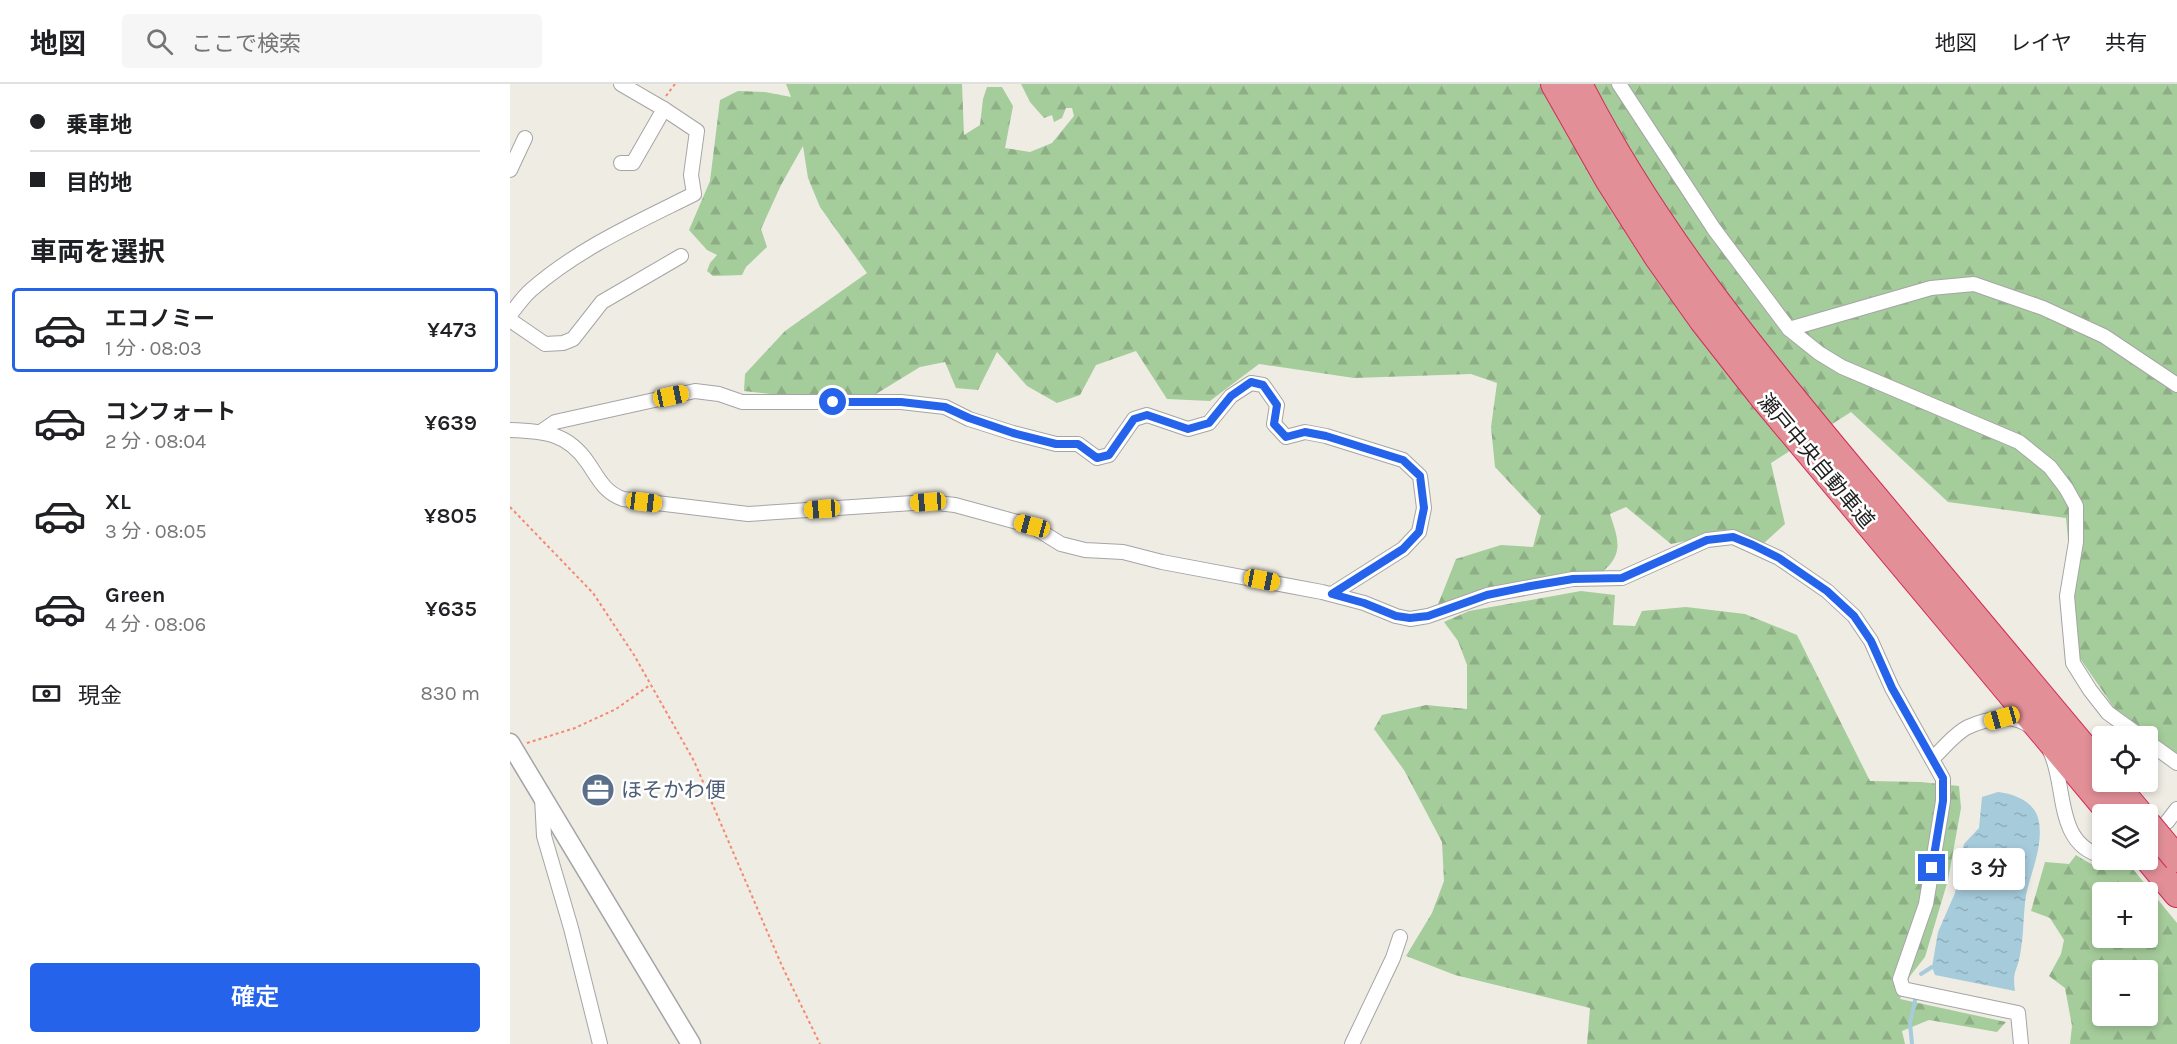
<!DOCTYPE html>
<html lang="ja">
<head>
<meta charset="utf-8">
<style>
  body { margin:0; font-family:Karla,"Noto Sans JP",sans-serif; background:#f6f6f6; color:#202124; height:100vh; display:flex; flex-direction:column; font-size:22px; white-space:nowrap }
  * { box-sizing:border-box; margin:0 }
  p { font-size:20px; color:#757577 }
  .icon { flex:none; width:33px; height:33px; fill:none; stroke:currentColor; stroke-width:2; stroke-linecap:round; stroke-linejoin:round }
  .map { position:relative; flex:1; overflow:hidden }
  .drawer { display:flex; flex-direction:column; background:#fff; width:510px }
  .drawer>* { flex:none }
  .banner { display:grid; align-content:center; height:132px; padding:0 30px; background:#fff }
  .tools { position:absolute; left:1582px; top:642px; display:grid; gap:12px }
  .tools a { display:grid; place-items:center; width:66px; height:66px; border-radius:6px; background:#fff; box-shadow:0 3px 9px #0003; font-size:30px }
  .end { position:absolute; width:27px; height:27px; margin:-14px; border:8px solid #2563eb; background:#fff; box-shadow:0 0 0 3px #fff }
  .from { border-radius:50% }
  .bubble { position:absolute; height:42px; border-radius:6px; background:#fff; box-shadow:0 3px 9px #0003; font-size:20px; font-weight:600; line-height:42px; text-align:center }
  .car { position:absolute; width:18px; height:36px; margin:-18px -9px; border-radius:8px; box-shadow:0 0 4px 2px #0007; background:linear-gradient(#f5c518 24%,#345 0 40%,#f5c518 0 76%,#345 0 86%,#f5c518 0) }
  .banner b { display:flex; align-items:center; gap:21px; height:57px; font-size:22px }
  .banner b+b { border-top:2px solid #e0e0e0 }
  .banner i { width:15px; height:15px; background:#202124 }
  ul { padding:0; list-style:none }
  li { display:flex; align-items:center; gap:18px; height:84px; margin:0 12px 9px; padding:0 18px; border:3px solid transparent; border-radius:6px }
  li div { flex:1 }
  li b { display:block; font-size:22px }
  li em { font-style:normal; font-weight:600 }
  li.selected { border-color:#2563eb }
  li>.icon { width:54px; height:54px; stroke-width:1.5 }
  h2 { padding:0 30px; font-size:27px; line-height:72px }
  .pay { display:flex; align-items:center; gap:15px; height:66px; padding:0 30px; font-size:22px }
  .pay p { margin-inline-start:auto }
  .button { display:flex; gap:12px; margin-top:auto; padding:12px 30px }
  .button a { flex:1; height:69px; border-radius:6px; background:#2563eb; color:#fff; font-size:24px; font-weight:600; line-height:69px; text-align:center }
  header { display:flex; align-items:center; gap:36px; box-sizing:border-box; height:84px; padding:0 30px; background:#fff; border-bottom:2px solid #e0e0e0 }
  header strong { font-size:28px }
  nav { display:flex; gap:33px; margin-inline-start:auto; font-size:21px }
  .search { width:420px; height:54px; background:#f6f6f6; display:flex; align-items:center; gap:15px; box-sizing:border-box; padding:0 21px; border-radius:6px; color:#757577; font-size:22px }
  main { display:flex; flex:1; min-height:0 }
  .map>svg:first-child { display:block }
</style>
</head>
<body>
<header>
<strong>地図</strong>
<div class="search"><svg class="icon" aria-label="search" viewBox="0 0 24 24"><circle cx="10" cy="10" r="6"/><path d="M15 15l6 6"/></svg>ここで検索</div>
<nav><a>地図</a><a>レイヤ</a><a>共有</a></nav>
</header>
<main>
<section class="drawer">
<div class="banner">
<b><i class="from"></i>乗車地</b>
<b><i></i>目的地</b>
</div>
<h2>車両を選択</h2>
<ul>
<li class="selected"><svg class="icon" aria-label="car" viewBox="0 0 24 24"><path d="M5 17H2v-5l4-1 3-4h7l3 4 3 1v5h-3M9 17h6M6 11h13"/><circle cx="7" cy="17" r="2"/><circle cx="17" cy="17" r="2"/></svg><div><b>エコノミー</b><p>1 分 · 08:03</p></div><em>¥473</em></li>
<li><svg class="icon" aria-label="car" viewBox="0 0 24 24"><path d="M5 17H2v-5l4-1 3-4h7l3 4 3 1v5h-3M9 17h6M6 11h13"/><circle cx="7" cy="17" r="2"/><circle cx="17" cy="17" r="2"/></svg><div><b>コンフォート</b><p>2 分 · 08:04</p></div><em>¥639</em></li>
<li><svg class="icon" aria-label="car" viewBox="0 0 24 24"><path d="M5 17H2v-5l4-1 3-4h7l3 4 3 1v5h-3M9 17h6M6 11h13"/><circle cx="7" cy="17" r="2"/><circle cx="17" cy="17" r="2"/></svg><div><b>XL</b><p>3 分 · 08:05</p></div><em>¥805</em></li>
<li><svg class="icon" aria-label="car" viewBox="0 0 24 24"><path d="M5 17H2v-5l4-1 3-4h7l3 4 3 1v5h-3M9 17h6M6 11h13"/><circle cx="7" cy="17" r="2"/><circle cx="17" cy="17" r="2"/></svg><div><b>Green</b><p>4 分 · 08:06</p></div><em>¥635</em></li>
</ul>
<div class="pay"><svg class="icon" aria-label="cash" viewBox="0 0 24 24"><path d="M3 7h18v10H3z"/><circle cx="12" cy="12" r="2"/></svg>現金<p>830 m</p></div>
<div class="button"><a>確定</a></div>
</section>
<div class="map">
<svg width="1667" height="960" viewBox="0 0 1667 960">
  <defs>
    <pattern id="forest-firs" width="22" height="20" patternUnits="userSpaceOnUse" patternTransform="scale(1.5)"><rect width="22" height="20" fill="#a5cc9b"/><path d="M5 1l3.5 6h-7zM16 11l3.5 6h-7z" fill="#8eaf85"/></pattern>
    <pattern id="water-ripples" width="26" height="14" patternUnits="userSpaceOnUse" patternTransform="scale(1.5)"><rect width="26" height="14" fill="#a6cbdb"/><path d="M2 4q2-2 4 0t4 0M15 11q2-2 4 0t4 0" fill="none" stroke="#8eaebc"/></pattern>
  </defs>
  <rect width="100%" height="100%" fill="#efece4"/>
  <g fill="url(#forest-firs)" fill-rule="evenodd">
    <path d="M276 0H452L454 51 470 41 473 15 477 3H492L503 22 495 64 520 68 542 59 564 32 562 24H556L552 34 544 38 542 31 534 34 520 18 511 0H1667V672L1605 625 1569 573 1556 434 1438 418 1341 328 1261 379 1275 440 1254 459 1224 447 1161 460 1116 423 1100 430C1108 455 1115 470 1091 489L927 523 946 475 991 461 1023 463 1031 432 985 383 981 343 987 299 961 290 844 294 749 280 700 317 657 315 626 267 586 281 570 311 547 319 517 302 487 268 468 306 446 304 435 278 410 283 366 310H260L234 307 235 290 275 247 357 189 310 123 298 94 293 62 271 101 251 145 257 163 236 183 232 191 203 192 197 187 200 179 207 171 197 166 179 146 200 97 210 16 228 7 255 8 281 13Z"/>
    <path d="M1071 507 1105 511 1103 541 1125 542 1132 527 1176 523 1235 530 1287 551 1360 697 1411 698 1449 702 1451 724 1438 796 1415 873 1400 892 1390 915 1496 938 1487 948 1419 936 1392 947 1395 960H1077L1080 924 945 891 896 872 922 829 934 797 932 758 894 686 864 645 872 631 916 621 957 625V581L948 557 934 538 959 527Z"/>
    <path d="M1566 771C1587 784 1594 788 1618 779L1667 839V960H1560L1562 942 1555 904 1539 892 1551 870 1554 856 1540 834 1521 827 1535 778 1559 780ZM1593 808H1638V854H1593ZM1593 886H1638V932H1593Z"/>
  </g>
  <path fill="url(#water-ripples)" d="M1488 708C1505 710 1526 718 1529 738 1533 763 1521 788 1516 811 1513 831 1514 851 1510 871 1507 888 1502 887 1505 907L1425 891 1422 883 1428 848 1445 809 1454 760 1469 744 1472 713Z"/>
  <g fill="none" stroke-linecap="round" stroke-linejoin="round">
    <g stroke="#a6cbdb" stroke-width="4">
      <path d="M1411 890 1422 883"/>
      <path d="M1402 960 1400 939 1406 912"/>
    </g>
    <defs>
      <g id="minor">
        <path d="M1109 0 1204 145 1279 245 1309 269 1332 283 1509 358 1540 383 1556 404 1566 422V458L1557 512 1563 579 1580 606 1598 629 1630 652"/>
        <path d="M111 79H123L154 25"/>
        <path d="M0 86 15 54"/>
        <path d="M0 231C7 222 13 213 21 206 69 164 128 138 184 110L181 91 187 47 154 25 111 0"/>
        <path d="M0 236 35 260 53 259 63 255 92 218 171 172"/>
        <path d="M1279 245 1421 204 1464 200 1533 224 1594 252 1667 301"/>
        <path d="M0 346C34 347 58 349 78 379 89 395 94 408 113 415L238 430 418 418 445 421 522 442 551 460 575 466 613 468 652 478 812 508 854 519 886 532 900 535 918 532 977 511 1063 495 1112 494 1197 456 1223 453 1269 474 1317 507 1344 532 1361 557 1382 604 1433 695V717L1416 820 1390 895 1393 905 1508 929 1511 960"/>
        <path d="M32 347 45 338 185 307 209 310 232 318H391L435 323 459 335 503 349 546 360H568L587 374 599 371 624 335 637 331 678 345 699 339 721 312 741 299 753 301 767 321 764 340 776 353 795 348 816 352 893 376 910 392 914 424 909 448 893 465 822 510"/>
        <path d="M1638 658 1667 679"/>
        <path d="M1540 667C1557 700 1544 761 1593 772"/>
        <path d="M1422 675C1433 665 1445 649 1458 643 1478 634 1503 629 1521 643"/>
        <path d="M32 713 34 752 61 844 90 960"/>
        <path d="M1640 751 1657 738 1667 725"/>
        <path d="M842 960 883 874 890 853"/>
      </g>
      <path id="tertiary" d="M0 659 181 960"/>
      <g id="motorway">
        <path d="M1044 0 1099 97 1148 174 1192 236 1254 315 1601 730"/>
        <path d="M1069 0C1142 144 1246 271 1349 394 1430 491 1512 589 1593 686"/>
        <path d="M1603 698 1630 730"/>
        <path d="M1638 775 1667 810"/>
      </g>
    </defs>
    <use href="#minor" stroke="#a5a5a5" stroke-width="16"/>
    <use href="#tertiary" stroke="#a5a5a5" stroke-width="21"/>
    <use href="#motorway" stroke="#d32b58" stroke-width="28"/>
    <g stroke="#f48870" stroke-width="2" stroke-dasharray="3 3" stroke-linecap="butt">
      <path d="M156 12 165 0"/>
      <path d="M0 423 83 509 124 571 184 677 272 882 310 960"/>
      <path d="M17 659 65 644 106 625 140 601"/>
    </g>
    <use href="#minor" stroke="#fff" stroke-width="14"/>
    <use href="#tertiary" stroke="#fff" stroke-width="18"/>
    <use href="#motorway" stroke="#e38f98" stroke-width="26"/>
    <defs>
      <path id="motorway-bridge" d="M1638 740 1667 775"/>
    </defs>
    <use href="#motorway-bridge" stroke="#d32b58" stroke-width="28" stroke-linecap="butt"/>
    <use href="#motorway-bridge" stroke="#e38f98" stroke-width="26"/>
  </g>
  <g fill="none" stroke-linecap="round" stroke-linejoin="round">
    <path stroke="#2563eb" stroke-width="8" d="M323 318H391L435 323 459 334 503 349 546 360H568L587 374 599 371 624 335 637 331 678 345 699 339 721 312 741 298 753 301 767 321 764 340 776 353 795 348 816 352 893 376 910 392 914 424 909 448 893 465 822 510 854 519 886 532 900 534 918 532 977 511 1021 502 1063 495 1112 494 1197 456 1223 453 1243 461 1269 474 1317 507 1344 532 1361 557 1382 604 1433 694V717L1422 784"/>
  </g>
  <defs>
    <symbol id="office-disc" viewBox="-11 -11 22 22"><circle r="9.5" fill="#5c6f8a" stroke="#fff"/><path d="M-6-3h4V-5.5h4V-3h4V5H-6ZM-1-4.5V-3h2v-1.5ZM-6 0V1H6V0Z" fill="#fff"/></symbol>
  </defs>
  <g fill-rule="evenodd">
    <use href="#office-disc" x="69" y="687" width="38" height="38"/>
  </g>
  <g text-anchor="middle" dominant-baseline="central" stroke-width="5" stroke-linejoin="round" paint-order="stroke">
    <g font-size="21" fill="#1e1e1e" stroke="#fff">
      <text transform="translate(1306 377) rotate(50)">瀬戸中央自動車道</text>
    </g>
    <g font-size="21" fill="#4e5e75" stroke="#fff" text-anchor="start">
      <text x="111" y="706">ほそかわ便</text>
    </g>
  </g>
</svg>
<div class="tools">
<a><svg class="icon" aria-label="locate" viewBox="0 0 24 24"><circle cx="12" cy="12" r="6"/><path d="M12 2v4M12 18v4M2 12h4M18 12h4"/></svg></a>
<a><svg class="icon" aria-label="layers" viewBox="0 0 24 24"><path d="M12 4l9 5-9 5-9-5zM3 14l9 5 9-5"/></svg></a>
<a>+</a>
<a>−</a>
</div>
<i class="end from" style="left:323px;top:318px"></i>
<i class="end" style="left:1422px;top:784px"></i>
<div class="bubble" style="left:1443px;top:764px;width:72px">3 分</div>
<i class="car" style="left:161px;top:312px;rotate:78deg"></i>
<i class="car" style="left:134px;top:418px;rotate:97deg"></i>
<i class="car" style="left:418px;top:418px;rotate:266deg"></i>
<i class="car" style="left:312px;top:425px;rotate:266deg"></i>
<i class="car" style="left:522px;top:442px;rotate:285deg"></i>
<i class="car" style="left:752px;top:496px;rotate:101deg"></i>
<i class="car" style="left:1492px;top:634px;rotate:254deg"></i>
</div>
</main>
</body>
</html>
